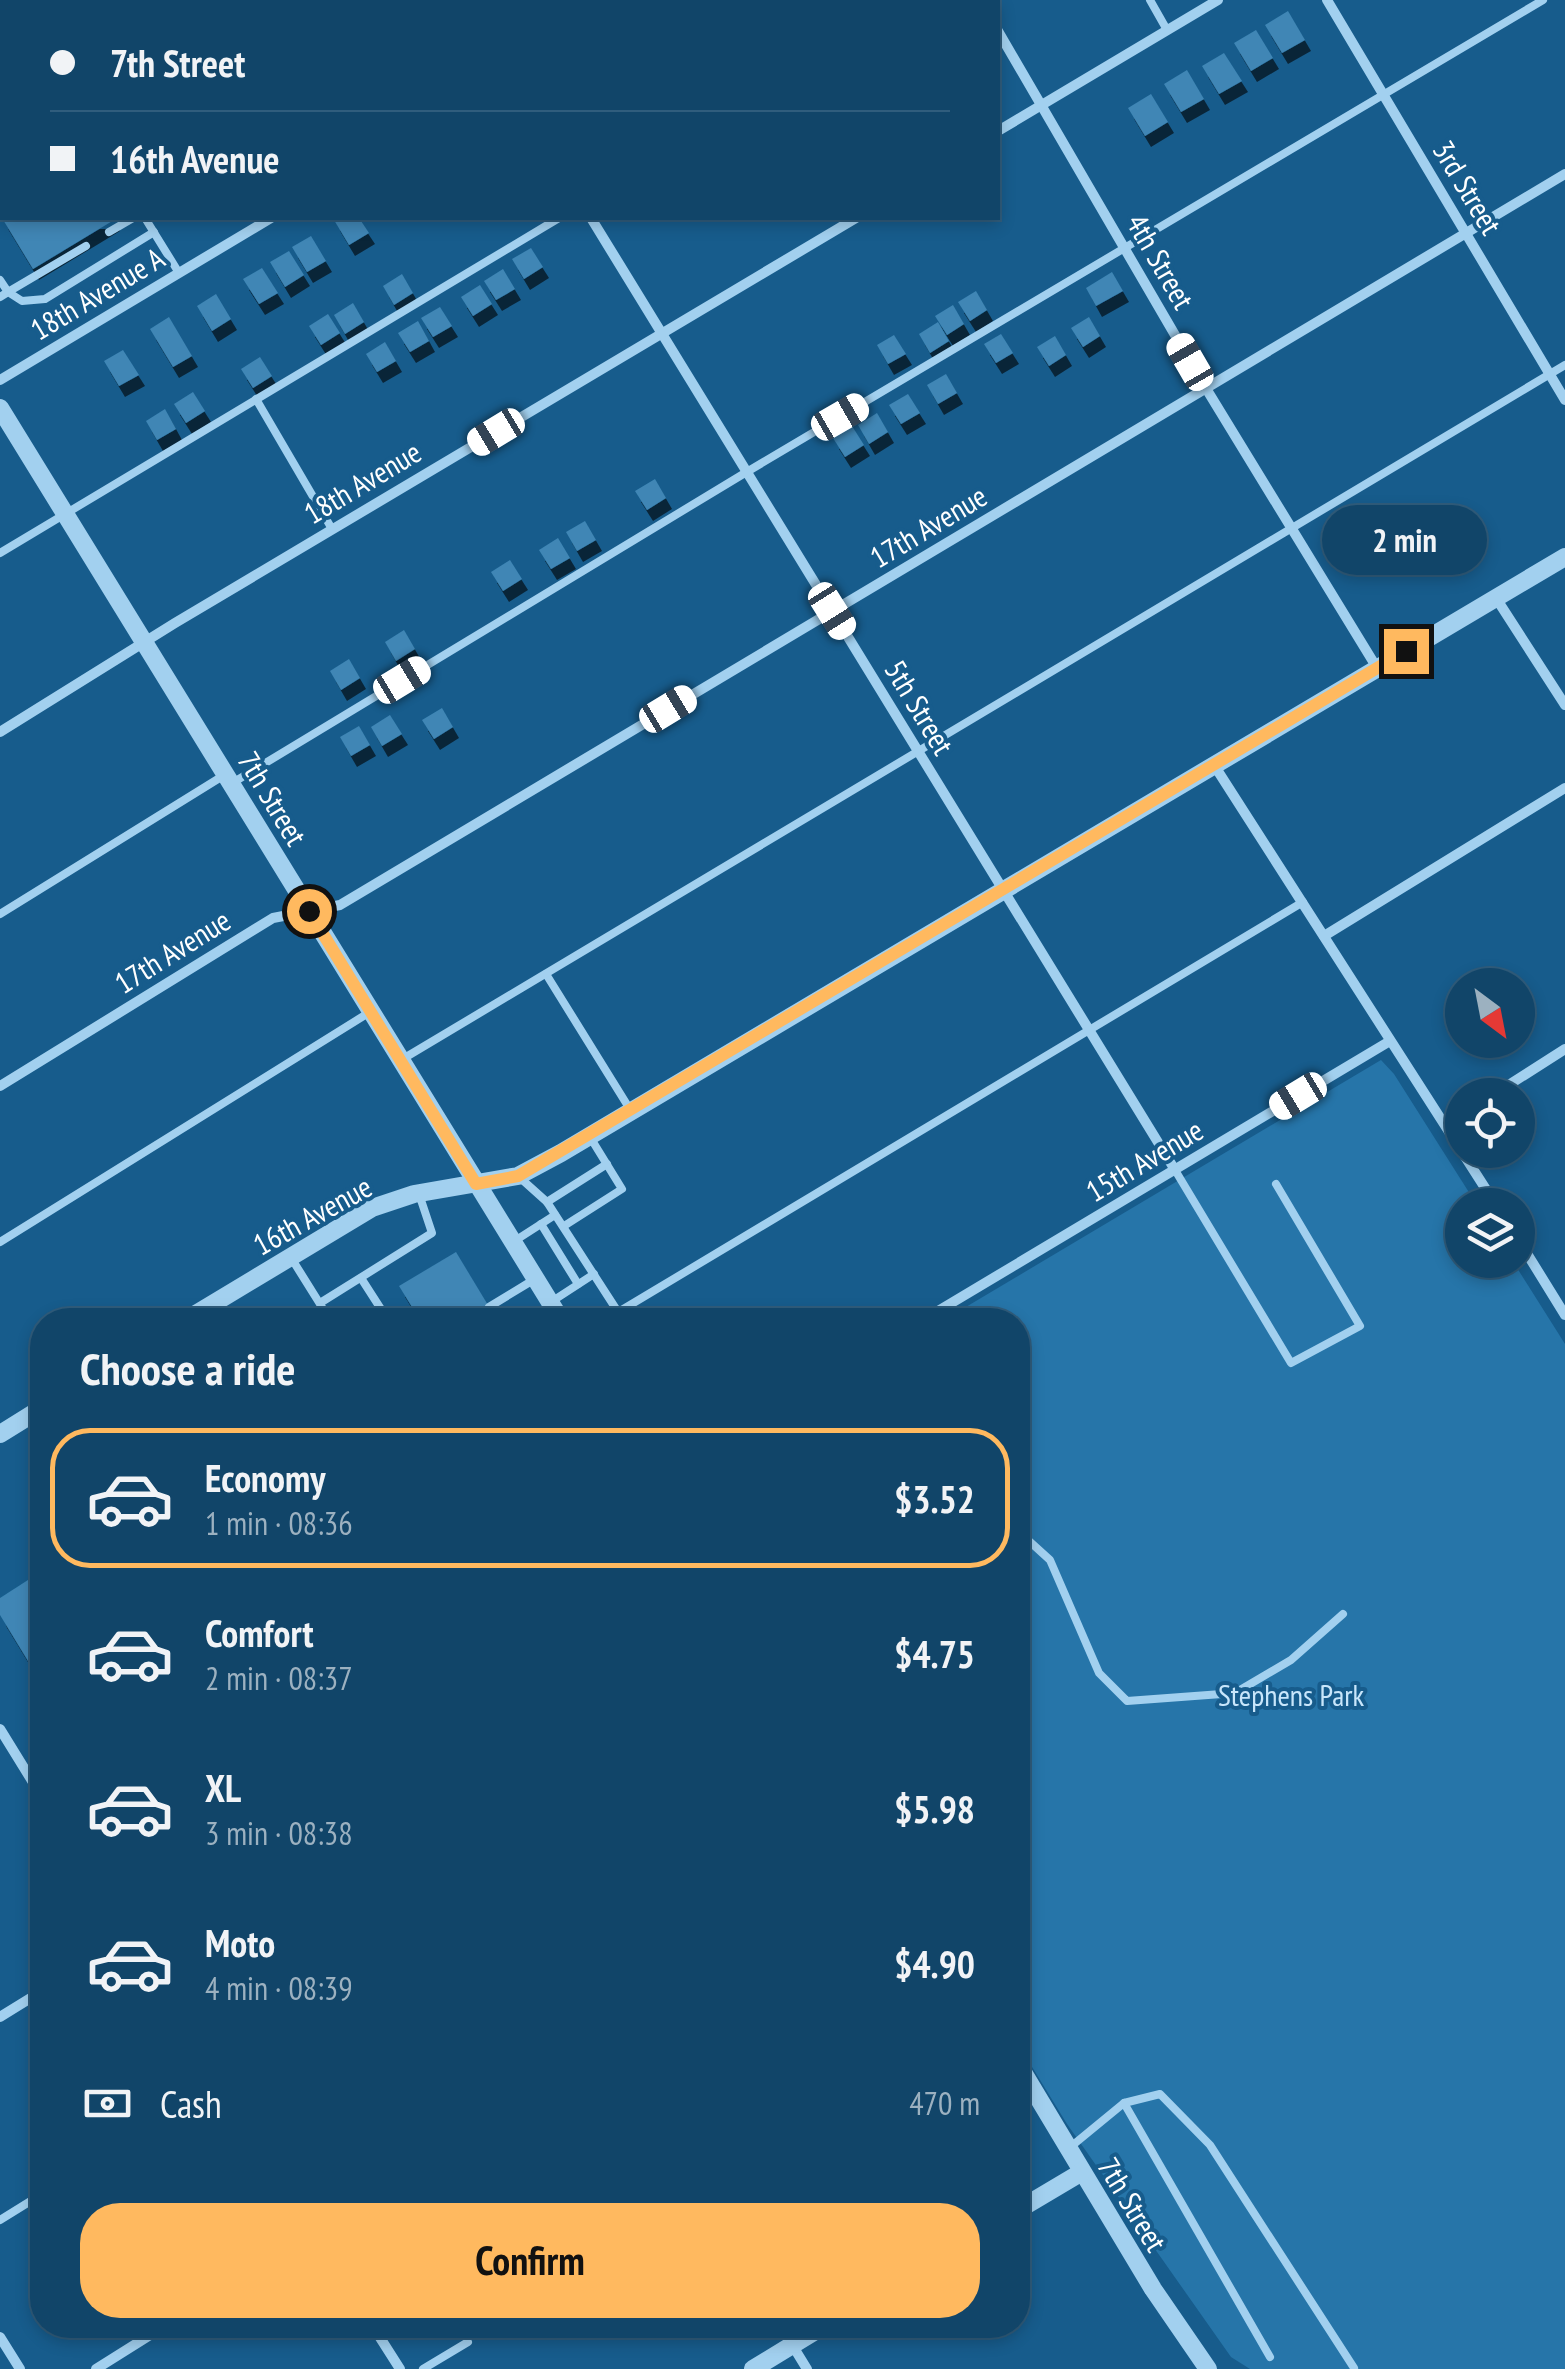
<!DOCTYPE html>
<html lang="en">
<head>
<meta charset="utf-8">
<style>
  body { margin:0; font-family:"PT Sans Narrow",sans-serif; background:#1e4f71; color:#f1f3f6; height:100vh; display:flex; flex-direction:column; font-size:38px; white-space:nowrap }
  * { box-sizing:border-box; margin:0 }
  p { font-size:32px; color:#9cb1c0 }
  .icon { flex:none; width:55px; height:55px; fill:none; stroke:currentColor; stroke-width:2; stroke-linecap:round; stroke-linejoin:round }
  .map { position:relative; flex:1; overflow:hidden }
  .details { position:absolute; left:30px; top:1308px; width:1000px; height:1030px; display:flex; flex-direction:column; background:#114569; border-radius:40px; box-shadow:0 5px 15px #0003,0 0 0 2px #305d7d }
  .details>* { flex:none }
  .hud { position:absolute; left:0px; top:0px; width:1000px; height:220px; box-shadow:0 5px 15px #0003,0 0 0 2px #305d7d; display:grid; align-content:center; height:220px; padding:0 50px; background:#114569 }
  .needle { width:65px; rotate:148deg }
  .buttons { position:absolute; left:1445px; top:968px; display:grid; gap:20px }
  .buttons a { display:grid; place-items:center; width:90px; height:90px; border-radius:50%; background:#114569; box-shadow:0 5px 15px #0003,0 0 0 2px #305d7d; font-size:50px }
  .end { position:absolute; width:45px; height:45px; margin:-22px; border:12px solid #ffb95f; background:#111; box-shadow:0 0 0 5px #111 }
  .from { border-radius:50% }
  .bubble { position:absolute; height:70px; border-radius:35px; background:#114569; box-shadow:0 5px 15px #0003,0 0 0 2px #305d7d; font-size:32px; font-weight:700; line-height:70px; text-align:center }
  .car { position:absolute; width:30px; height:60px; margin:-30px -15px; border-radius:12px; box-shadow:0 0 8px 2px #0007; background:linear-gradient(#fff 24%,#345 0 40%,#fff 0 76%,#345 0 86%,#fff 0) }
  .hud b { display:flex; align-items:center; gap:35px; height:95px; font-size:38px }
  .hud b+b { border-top:2px solid #305d7d }
  .hud i { width:25px; height:25px; background:#f1f3f6 }
  ul { padding:0; list-style:none }
  li { display:flex; align-items:center; gap:30px; height:140px; margin:0 20px 15px; padding:0 30px; border:5px solid transparent; border-radius:40px }
  li div { flex:1 }
  li b { display:block; font-size:38px }
  li em { font-style:normal; font-weight:700 }
  li.active { border-color:#ffb95f }
  li>.icon { width:90px; height:90px; stroke-width:1.5 }
  h2 { padding:0 50px; font-size:45px; line-height:120px }
  .pay { display:flex; align-items:center; gap:25px; height:110px; padding:0 50px; font-size:38px }
  .pay p { margin-inline-start:auto }
  .action { display:flex; gap:20px; margin-top:auto; padding:20px 50px }
  .action a { flex:1; height:115px; border-radius:40px; background:#ffb95f; color:#111; font-size:40px; font-weight:700; line-height:115px; text-align:center }
  .map>svg:first-child { display:block }
</style>
</head>
<body>
<div class="map">
<svg width="1565" height="2369" viewBox="0 0 1565 2369">
  <defs>
    <filter id="shadow"><feDropShadow dx="6" dy="11" stdDeviation="0" flood-color="#0009"/></filter>
  </defs>
  <rect width="100%" height="100%" fill="#175c8c"/>
  <path fill="#2675a9" d="M1381 1060 1394 1074 1477 1205H1462V1260H1512L1565 1344V2369H1250L1231 2357 1067 2124 1018 2044V1320H944Z"/>
  <g fill="#3f86b5" filter="url(#shadow)">
    <path d="M1288 11 1305 40 1282 53 1265 25Z"/>
    <path d="M1256 30 1273 58 1251 71 1234 43Z"/>
    <path d="M1224 53 1242 81 1219 94 1202 66Z"/>
    <path d="M1187 70 1204 99 1181 112 1164 84Z"/>
    <path d="M1151 94 1168 122 1145 136 1128 108Z"/>
    <path d="M2 218H113L114 220 33 269Z"/>
    <path d="M338 218H359L369 233 349 245 334 220Z"/>
    <path d="M311 236 326 261 307 272 292 247Z"/>
    <path d="M531 248 543 267 524 279 512 259Z"/>
    <path d="M289 251 304 275 285 287 270 262Z"/>
    <path d="M262 268 278 293 259 304 243 279Z"/>
    <path d="M503 269 515 289 496 300 484 281Z"/>
    <path d="M1112 272 1123 291 1096 306 1086 288Z"/>
    <path d="M402 274 413 293 394 305 383 286Z"/>
    <path d="M480 285 492 304 473 316 461 297Z"/>
    <path d="M976 291 987 310 970 321 958 302Z"/>
    <path d="M216 294 231 319 212 331 197 306Z"/>
    <path d="M353 303 364 322 345 334 334 315Z"/>
    <path d="M953 305 964 324 947 335 935 316Z"/>
    <path d="M440 307 452 326 433 337 421 318Z"/>
    <path d="M328 314 340 333 321 345 309 326Z"/>
    <path d="M169 317 192 356 173 367 150 329Z"/>
    <path d="M1089 317 1100 336 1083 347 1071 328Z"/>
    <path d="M418 321 429 341 410 352 398 333Z"/>
    <path d="M938 322 949 341 930 353 919 334Z"/>
    <path d="M1001 334 1013 353 996 363 984 344Z"/>
    <path d="M894 335 906 354 888 364 877 345Z"/>
    <path d="M1055 336 1066 355 1049 366 1037 347Z"/>
    <path d="M385 342 396 361 377 372 366 354Z"/>
    <path d="M123 350 139 375 119 386 104 361Z"/>
    <path d="M260 357 272 376 253 388 241 369Z"/>
    <path d="M946 374 957 393 938 404 927 385Z"/>
    <path d="M193 392 205 411 186 423 174 404Z"/>
    <path d="M908 394 920 413 901 424 889 405Z"/>
    <path d="M165 409 176 429 157 440 146 421Z"/>
    <path d="M877 413 888 432 869 444 858 425Z"/>
    <path d="M852 426 864 445 845 457 833 438Z"/>
    <path d="M655 479 666 498 647 510 635 491Z"/>
    <path d="M585 521 596 540 577 551 566 532Z"/>
    <path d="M558 538 570 558 551 569 539 550Z"/>
    <path d="M510 560 522 579 503 591 491 572Z"/>
    <path d="M404 630 415 649 396 661 385 642Z"/>
    <path d="M349 659 360 678 341 690 330 671Z"/>
    <path d="M442 708 453 727 434 739 422 720Z"/>
    <path d="M390 715 402 734 382 746 371 727Z"/>
    <path d="M359 726 370 745 351 756 340 737Z"/>
    <path d="M456 1252 497 1320H420L399 1286Z"/>
    <path d="M42 1571V1684L0 1615V1598Z"/>
  </g>
  <g fill="none" stroke-linecap="round" stroke-linejoin="round">
    <g stroke="#a2d0ef" stroke-width="8">
      <path d="M24 0 25 2"/>
      <path d="M804 0 805 2"/>
      <path d="M1150 0 1167 30"/>
      <path d="M337 2 341 0"/>
      <path d="M0 111 2 109"/>
      <path d="M145 218 179 273"/>
      <path d="M109 232 133 218"/>
      <path d="M0 280 8 292 86 246"/>
      <path d="M0 297 8 292 22 301 45 299 154 232"/>
      <path d="M256 399 332 529"/>
      <path d="M0 553 559 218"/>
      <path d="M234 782 745 473 1543 0"/>
      <path d="M0 914 226 774"/>
      <path d="M546 974 631 1111"/>
      <path d="M401 1060 1565 365"/>
      <path d="M1175 1170 1291 1363 1360 1326 1276 1184"/>
      <path d="M518 1176 547 1202 618 1312"/>
      <path d="M547 1202 607 1164"/>
      <path d="M541 1224 578 1284"/>
      <path d="M564 1226 622 1189 590 1137"/>
      <path d="M0 1242 370 1012"/>
      <path d="M513 1242 555 1215"/>
      <path d="M290 1256 330 1320"/>
      <path d="M361 1278 388 1320"/>
      <path d="M551 1302 594 1274"/>
      <path d="M320 1303 432 1233 419 1194"/>
      <path d="M489 1307 535 1279"/>
      <path d="M605 1320 1303 902"/>
      <path d="M1018 1531 1050 1560 1099 1673 1127 1701 1235 1693 1291 1660 1343 1614"/>
      <path d="M1124 2103 1270 2357"/>
      <path d="M1068 2149 1124 2103 1160 2094 1210 2145 1354 2368"/>
      <path d="M0 2220 42 2194"/>
      <path d="M423 2369 468 2342"/>
    </g>
    <g stroke="#a2d0ef" stroke-width="10">
      <path d="M457 0 458 2"/>
      <path d="M979 0 981 2"/>
      <path d="M1327 0 1565 400"/>
      <path d="M629 2 633 0"/>
      <path d="M998 31 1207 390 1377 668"/>
      <path d="M998 131 1218 0"/>
      <path d="M591 218 1175 1170"/>
      <path d="M0 380 271 218"/>
      <path d="M1496 598 1565 705"/>
      <path d="M0 732 175 623 856 218"/>
      <path d="M1214 765 1496 1205"/>
      <path d="M1324 936 1565 788"/>
      <path d="M0 1086 273 918 340 905 1565 174"/>
      <path d="M1493 1095 1565 1049"/>
      <path d="M1446 1125 1462 1115"/>
      <path d="M1518 1239 1565 1315"/>
      <path d="M923 1320 1390 1041"/>
      <path d="M0 1729 42 1797"/>
      <path d="M0 2017 42 1991"/>
      <path d="M372 2325 400 2369"/>
      <path d="M780 2325 807 2369"/>
      <path d="M0 2337 20 2369"/>
      <path d="M96 2369 166 2325"/>
    </g>
    <g stroke="#a2d0ef" stroke-width="18">
      <path d="M46 2 50 0"/>
      <path d="M0 30 2 29"/>
      <path d="M0 408 561 1320"/>
      <path d="M186 1320 372 1208 414 1194 518 1176 561 1153 1565 557"/>
      <path d="M0 1434 42 1408"/>
      <path d="M1018 2064 1153 2289 1208 2369"/>
      <path d="M1018 2210 1082 2172"/>
      <path d="M753 2369 825 2325"/>
    </g>
  </g>
  <g fill="none" stroke-linecap="round" stroke-linejoin="round">
    <path stroke="#ffb95f" stroke-width="12" d="M309 911 476 1184 518 1176 1406 651"/>
  </g>
  <g text-anchor="middle" dominant-baseline="central" stroke-width="8" stroke-linejoin="round" paint-order="stroke">
    <g font-size="30" fill="#fff" stroke="#175c8c">
      <text transform="translate(1468 187) rotate(59)">3rd Street</text>
      <text transform="translate(1161 261) rotate(60)">4th Street</text>
      <text transform="translate(97 293) rotate(-31)">18th Avenue A</text>
      <text transform="translate(362 482) rotate(-31)">18th Avenue</text>
      <text transform="translate(928 526) rotate(-31)">17th Avenue</text>
      <text transform="translate(920 707) rotate(59)">5th Street</text>
      <text transform="translate(273 798) rotate(59)">7th Street</text>
      <text transform="translate(172 951) rotate(-32)">17th Avenue</text>
      <text transform="translate(1144 1160) rotate(-31)">15th Avenue</text>
      <text transform="translate(312 1215) rotate(-29)">16th Avenue</text>
      <text transform="translate(1133 2204) rotate(59)">7th Street</text>
    </g>
    <g font-size="30" fill="#c8e6fb" stroke="#175c8c">
      <text x="1291" y="1694">Stephens Park</text>
    </g>
  </g>
</svg>
<div class="buttons">
<a><svg class="needle" viewBox="-14 -14 28 28"><path d="M0-13l5 13h-10z" fill="#e53935"/><path d="M0 13l5-13h-10z" fill="#9cb1c0"/></svg></a>
<a><svg class="icon" aria-label="locate" viewBox="0 0 24 24"><circle cx="12" cy="12" r="6"/><path d="M12 2v4M12 18v4M2 12h4M18 12h4"/></svg></a>
<a><svg class="icon" aria-label="layers" viewBox="0 0 24 24"><path d="M12 4l9 5-9 5-9-5zM3 14l9 5 9-5"/></svg></a>
</div>
<i class="end from" style="left:309px;top:911px"></i>
<i class="end" style="left:1406px;top:651px"></i>
<div class="bubble" style="left:1322px;top:505px;width:165px">2 min</div>
<i class="car" style="left:1190px;top:362px;rotate:330deg"></i>
<i class="car" style="left:840px;top:417px;rotate:60deg"></i>
<i class="car" style="left:496px;top:432px;rotate:239deg"></i>
<i class="car" style="left:832px;top:611px;rotate:148deg"></i>
<i class="car" style="left:402px;top:680px;rotate:59deg"></i>
<i class="car" style="left:668px;top:709px;rotate:59deg"></i>
<i class="car" style="left:1298px;top:1096px;rotate:239deg"></i>
<div class="hud">
<b><i class="from"></i>7th Street</b>
<b><i></i>16th Avenue</b>
</div>
<section class="details">
<h2>Choose a ride</h2>
<ul>
<li class="active"><svg class="icon" aria-label="car" viewBox="0 0 24 24"><path d="M5 17H2v-5l4-1 3-4h7l3 4 3 1v5h-3M9 17h6M6 11h13"/><circle cx="7" cy="17" r="2"/><circle cx="17" cy="17" r="2"/></svg><div><b>Economy</b><p>1 min · 08:36</p></div><em>$3.52</em></li>
<li><svg class="icon" aria-label="car" viewBox="0 0 24 24"><path d="M5 17H2v-5l4-1 3-4h7l3 4 3 1v5h-3M9 17h6M6 11h13"/><circle cx="7" cy="17" r="2"/><circle cx="17" cy="17" r="2"/></svg><div><b>Comfort</b><p>2 min · 08:37</p></div><em>$4.75</em></li>
<li><svg class="icon" aria-label="car" viewBox="0 0 24 24"><path d="M5 17H2v-5l4-1 3-4h7l3 4 3 1v5h-3M9 17h6M6 11h13"/><circle cx="7" cy="17" r="2"/><circle cx="17" cy="17" r="2"/></svg><div><b>XL</b><p>3 min · 08:38</p></div><em>$5.98</em></li>
<li><svg class="icon" aria-label="car" viewBox="0 0 24 24"><path d="M5 17H2v-5l4-1 3-4h7l3 4 3 1v5h-3M9 17h6M6 11h13"/><circle cx="7" cy="17" r="2"/><circle cx="17" cy="17" r="2"/></svg><div><b>Moto</b><p>4 min · 08:39</p></div><em>$4.90</em></li>
</ul>
<div class="pay"><svg class="icon" aria-label="cash" viewBox="0 0 24 24"><path d="M3 7h18v10H3z"/><circle cx="12" cy="12" r="2"/></svg>Cash<p>470 m</p></div>
<div class="action"><a>Confirm</a></div>
</section>
</div>
</body>
</html>
